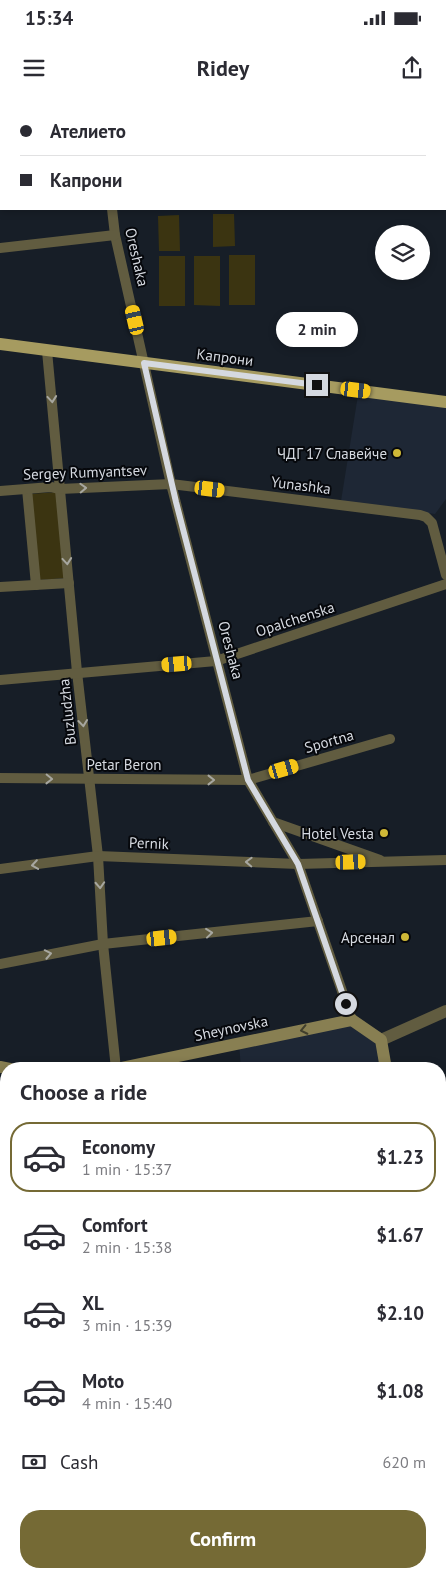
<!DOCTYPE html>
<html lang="en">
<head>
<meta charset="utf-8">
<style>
  body { margin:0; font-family:"PT Sans",sans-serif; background:#f2f2f3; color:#2b2b33; height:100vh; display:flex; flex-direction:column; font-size:19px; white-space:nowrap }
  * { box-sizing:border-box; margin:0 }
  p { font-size:16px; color:#7c7c81 }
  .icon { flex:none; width:28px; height:28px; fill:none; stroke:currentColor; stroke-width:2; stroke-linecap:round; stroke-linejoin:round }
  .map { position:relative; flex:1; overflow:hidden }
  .sheet { position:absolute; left:0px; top:962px; width:446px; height:516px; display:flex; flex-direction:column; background:#fff; border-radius:20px 20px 0 0; box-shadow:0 2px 8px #0003 }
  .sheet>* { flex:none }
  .guide { position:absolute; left:0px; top:0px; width:446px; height:110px; box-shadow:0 2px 8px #0003; display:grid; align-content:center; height:110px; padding:0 20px; background:#fff }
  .fabs { position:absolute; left:375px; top:125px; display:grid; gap:10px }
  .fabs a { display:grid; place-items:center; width:55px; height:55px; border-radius:50%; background:#fff; box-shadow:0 2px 8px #0003; font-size:25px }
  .end { position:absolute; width:22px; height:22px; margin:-11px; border:6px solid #d5d9e0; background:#111; box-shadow:0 0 0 2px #111 }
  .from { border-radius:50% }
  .bubble { position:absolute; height:35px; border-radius:18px; background:#fff; box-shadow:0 2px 8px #0003; font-size:16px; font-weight:800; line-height:35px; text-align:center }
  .car { position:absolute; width:15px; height:30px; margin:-15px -8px; border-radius:6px; box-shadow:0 0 4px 1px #0007; background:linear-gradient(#f5c518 24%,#345 0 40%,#f5c518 0 76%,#345 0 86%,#f5c518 0) }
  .guide b { display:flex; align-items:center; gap:18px; height:48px; font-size:19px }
  .guide b+b { border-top:1px solid #e1e1e2 }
  .guide i { width:12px; height:12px; background:#2b2b33 }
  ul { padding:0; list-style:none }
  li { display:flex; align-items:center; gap:15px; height:70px; margin:0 10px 8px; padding:0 10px; border:2px solid transparent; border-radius:20px }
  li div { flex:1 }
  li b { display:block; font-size:19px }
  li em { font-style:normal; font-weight:800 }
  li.active { border-color:#756a35 }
  li>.icon { width:45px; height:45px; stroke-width:1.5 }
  h2 { padding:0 20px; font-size:22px; line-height:60px }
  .pay { display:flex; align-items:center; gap:12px; height:55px; padding:0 20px; font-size:19px }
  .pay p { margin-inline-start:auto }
  .button { display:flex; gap:10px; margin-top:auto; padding:10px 20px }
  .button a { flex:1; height:58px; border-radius:20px; background:#756a35; color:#fff; font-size:20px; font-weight:800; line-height:58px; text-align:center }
  .status { display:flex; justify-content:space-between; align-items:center; height:35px; padding:0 25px; background:#fff; direction:ltr }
  .status svg { height:14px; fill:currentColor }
  header { display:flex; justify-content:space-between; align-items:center; height:65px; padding:0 20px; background:#fff; font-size:22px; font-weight:800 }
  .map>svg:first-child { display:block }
</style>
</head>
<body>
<div class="status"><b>15:34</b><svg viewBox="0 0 49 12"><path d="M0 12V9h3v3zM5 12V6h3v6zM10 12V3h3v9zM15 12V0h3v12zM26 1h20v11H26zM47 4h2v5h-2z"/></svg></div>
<header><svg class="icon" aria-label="menu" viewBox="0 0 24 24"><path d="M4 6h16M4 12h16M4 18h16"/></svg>Ridey<svg class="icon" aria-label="share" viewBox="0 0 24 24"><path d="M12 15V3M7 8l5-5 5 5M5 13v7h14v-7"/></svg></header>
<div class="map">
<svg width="446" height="1478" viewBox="0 0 446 1478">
  <rect width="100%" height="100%" fill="#171e27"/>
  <g fill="#1e2735">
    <path d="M358 295 446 307V399L435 414 341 401Z"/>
    <path d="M352 920 381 940 386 969H241L239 943Z"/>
  </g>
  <g fill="#3b3411">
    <path d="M213 114H234L235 146 213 147Z"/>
    <path d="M179 115 180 151H159L158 116Z"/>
    <rect x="229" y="155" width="26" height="50"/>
    <rect x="159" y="156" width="26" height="50"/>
    <path d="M194 156H220V206L194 205Z"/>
    <path d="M58 392 66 478 38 480 30 394Z"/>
  </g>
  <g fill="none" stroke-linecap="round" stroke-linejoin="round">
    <g stroke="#615c40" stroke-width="8">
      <path d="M0 1215 6 1221"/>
      <path d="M252 1472 253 1478"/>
    </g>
    <g stroke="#615c40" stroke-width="10">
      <path d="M107 0V1"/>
      <path d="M112 109 115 135 171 384 248 680 298 764 352 920"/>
      <path d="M0 148 115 135"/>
      <path d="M47 251 77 572 98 756 103 844 116 969"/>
      <path d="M27 389 36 485"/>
      <path d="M0 391 51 387 60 389 171 384 420 415 426 417 432 423 446 475"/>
      <path d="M0 487 69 483"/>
      <path d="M0 580 216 561 446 484"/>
      <path d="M0 678 248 680 390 639"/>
      <path d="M273 722 380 760"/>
      <path d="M0 769 98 756 298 764 446 760"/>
      <path d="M0 864 103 844 318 821"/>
      <path d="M0 1061 6 1056"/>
      <path d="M440 1080 446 1077"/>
      <path d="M0 1279 6 1284"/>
      <path d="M0 1310 6 1303"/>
      <path d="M440 1319 446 1316"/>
      <path d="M0 1403 6 1397"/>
      <path d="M0 1408 6 1448"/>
      <path d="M10 1472 11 1478"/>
      <path d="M133 1472 135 1478"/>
      <path d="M398 1472V1478"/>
    </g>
    <path stroke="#615c40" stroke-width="12" d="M381 940 446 911"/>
    <g stroke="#887f52" stroke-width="12">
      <path d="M0 967 10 969"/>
      <path d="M116 969 352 920 381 940 386 969"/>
      <path d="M440 1184 446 1193"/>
    </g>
    <path stroke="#a69b60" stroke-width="12" d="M0 244 446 302"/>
  </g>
  <defs><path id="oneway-chevron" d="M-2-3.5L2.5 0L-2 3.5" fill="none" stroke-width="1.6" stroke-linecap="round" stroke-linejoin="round" transform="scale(1.25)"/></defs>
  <g stroke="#a7a7a0">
    <use href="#oneway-chevron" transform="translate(52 299) rotate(85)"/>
    <use href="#oneway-chevron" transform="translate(83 388) rotate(-2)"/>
    <use href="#oneway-chevron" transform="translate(67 461) rotate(85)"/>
    <use href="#oneway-chevron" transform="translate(83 623) rotate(84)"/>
    <use href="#oneway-chevron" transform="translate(49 679) rotate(1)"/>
    <use href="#oneway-chevron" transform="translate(211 680)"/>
    <use href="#oneway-chevron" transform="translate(249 762) rotate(-178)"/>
    <use href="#oneway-chevron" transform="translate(35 765) rotate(172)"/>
    <use href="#oneway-chevron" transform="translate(100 785) rotate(87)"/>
    <use href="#oneway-chevron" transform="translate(209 833) rotate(-6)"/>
    <use href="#oneway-chevron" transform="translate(48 854) rotate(-11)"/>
  </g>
  <use stroke="#403e2c" href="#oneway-chevron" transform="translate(304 930) rotate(168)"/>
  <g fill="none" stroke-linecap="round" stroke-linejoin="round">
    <path stroke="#d5d9e0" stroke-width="6" d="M317 285 144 263 176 402 248 680 298 764 346 904"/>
  </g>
  <g fill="#cfb837" stroke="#06080c" stroke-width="2">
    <circle cx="397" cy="353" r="5"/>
    <circle cx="384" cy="733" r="5"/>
    <circle cx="405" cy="837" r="5"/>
  </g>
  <g text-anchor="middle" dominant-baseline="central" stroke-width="4" stroke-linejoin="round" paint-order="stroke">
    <g font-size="15" fill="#d5d9e0" stroke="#06080c">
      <text transform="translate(137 157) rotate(77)">Oreshaka</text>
      <text transform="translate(225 257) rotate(7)">Капрони</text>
      <text transform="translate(85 372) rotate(-2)">Sergey Rumyantsev</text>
      <text transform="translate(301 385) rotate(7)">Yunashka</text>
      <text transform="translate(295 519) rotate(-18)">Opalchenska</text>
      <text transform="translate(231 550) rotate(75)">Oreshaka</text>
      <text transform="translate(67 612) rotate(-96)">Buzludzha</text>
      <text transform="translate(329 641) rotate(-16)">Sportna</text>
      <text x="124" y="664">Petar Beron</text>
      <text transform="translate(149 743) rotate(2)">Pernik</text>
      <text transform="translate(231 928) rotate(-12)">Sheynovska</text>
    </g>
    <g font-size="15" fill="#d5d9e0" stroke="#06080c" text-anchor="end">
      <text x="387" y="353">ЧДГ 17 Славейче</text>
      <text x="374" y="733">Hotel Vesta</text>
      <text x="395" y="837">Арсенал</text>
    </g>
  </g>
</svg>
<div class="fabs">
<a><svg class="icon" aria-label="layers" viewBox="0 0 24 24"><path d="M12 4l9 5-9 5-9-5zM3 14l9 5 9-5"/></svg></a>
</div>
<i class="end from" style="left:346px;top:904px"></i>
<i class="end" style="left:317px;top:285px"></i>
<div class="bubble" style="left:276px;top:212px;width:82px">2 min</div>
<i class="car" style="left:135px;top:220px;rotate:347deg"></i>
<i class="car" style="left:356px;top:290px;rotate:97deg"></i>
<i class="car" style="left:210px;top:389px;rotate:97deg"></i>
<i class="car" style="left:177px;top:564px;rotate:265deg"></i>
<i class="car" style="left:284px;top:669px;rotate:74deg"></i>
<i class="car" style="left:351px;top:762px;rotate:88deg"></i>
<i class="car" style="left:162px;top:838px;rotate:84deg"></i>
<div class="guide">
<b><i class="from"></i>Ателието</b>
<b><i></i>Капрони</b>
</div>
<section class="sheet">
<h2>Choose a ride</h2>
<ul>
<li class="active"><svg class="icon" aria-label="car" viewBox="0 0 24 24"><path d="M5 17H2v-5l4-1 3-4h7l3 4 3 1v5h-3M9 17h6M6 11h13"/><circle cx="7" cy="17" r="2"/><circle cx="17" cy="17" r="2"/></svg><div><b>Economy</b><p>1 min · 15:37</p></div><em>$1.23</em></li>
<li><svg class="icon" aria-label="car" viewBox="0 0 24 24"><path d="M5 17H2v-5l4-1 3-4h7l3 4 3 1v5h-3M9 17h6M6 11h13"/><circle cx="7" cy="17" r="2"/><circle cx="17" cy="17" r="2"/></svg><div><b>Comfort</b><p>2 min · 15:38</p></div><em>$1.67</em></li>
<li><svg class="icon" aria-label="car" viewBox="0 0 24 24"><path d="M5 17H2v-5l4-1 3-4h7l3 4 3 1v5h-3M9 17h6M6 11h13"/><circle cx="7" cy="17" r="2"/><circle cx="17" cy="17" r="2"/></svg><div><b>XL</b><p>3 min · 15:39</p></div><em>$2.10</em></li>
<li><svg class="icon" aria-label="car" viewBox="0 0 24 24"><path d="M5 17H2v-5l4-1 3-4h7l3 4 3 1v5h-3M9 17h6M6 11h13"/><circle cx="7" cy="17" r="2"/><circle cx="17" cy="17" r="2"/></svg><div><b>Moto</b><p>4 min · 15:40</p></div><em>$1.08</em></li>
</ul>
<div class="pay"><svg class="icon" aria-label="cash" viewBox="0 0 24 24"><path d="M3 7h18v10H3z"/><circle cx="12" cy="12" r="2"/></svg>Cash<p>620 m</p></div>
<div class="button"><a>Confirm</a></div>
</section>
</div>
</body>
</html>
